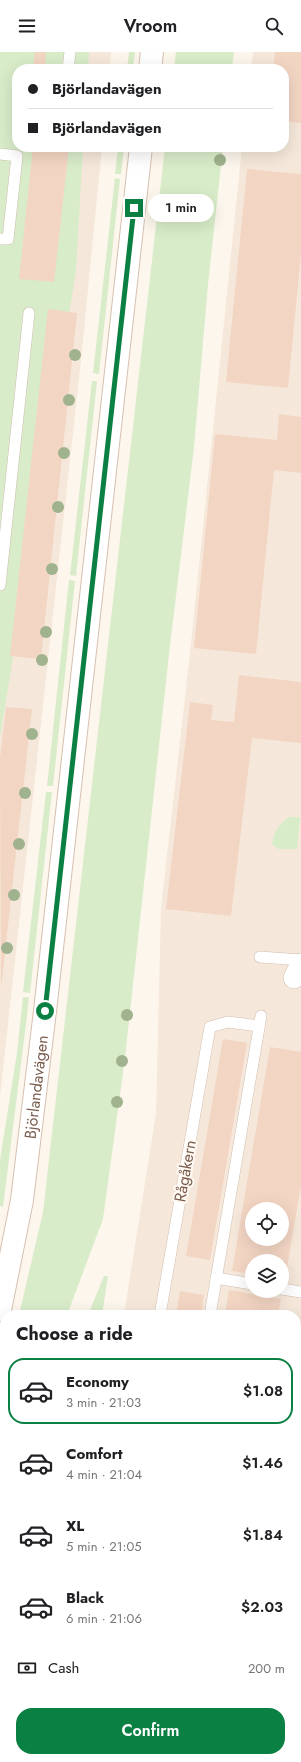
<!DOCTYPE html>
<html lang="en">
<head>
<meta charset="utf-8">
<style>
  body { margin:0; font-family:Jost,sans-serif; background:#f2f2f2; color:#202124; height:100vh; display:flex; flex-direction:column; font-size:15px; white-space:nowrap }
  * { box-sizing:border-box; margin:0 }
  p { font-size:13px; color:#757577 }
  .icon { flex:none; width:22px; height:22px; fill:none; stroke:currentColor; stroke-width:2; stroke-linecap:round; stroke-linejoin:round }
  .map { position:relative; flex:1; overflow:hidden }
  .sheet { position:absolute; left:0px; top:1258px; width:301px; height:452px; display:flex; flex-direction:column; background:#fff; border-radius:16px 16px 0 0; box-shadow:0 4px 16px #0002 }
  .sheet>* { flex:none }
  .guide { position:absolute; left:12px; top:12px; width:277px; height:88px; border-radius:16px; box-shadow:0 4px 16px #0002; display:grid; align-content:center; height:88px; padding:0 16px; background:#fff }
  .fabs { position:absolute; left:245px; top:1150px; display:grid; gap:8px }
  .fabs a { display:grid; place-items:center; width:44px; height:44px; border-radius:50%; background:#fff; box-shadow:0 4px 16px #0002; font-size:20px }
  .end { position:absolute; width:18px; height:18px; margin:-9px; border:5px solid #0b8043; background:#fff; box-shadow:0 0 0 2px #fff }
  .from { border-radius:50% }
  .bubble { position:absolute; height:28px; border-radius:14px; background:#fff; box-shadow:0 4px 16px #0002; font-size:13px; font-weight:600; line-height:28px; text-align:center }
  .guide b { display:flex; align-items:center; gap:14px; height:38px; font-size:15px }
  .guide b+b { border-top:1px solid #e0e0e0 }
  .guide i { width:10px; height:10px; background:#202124 }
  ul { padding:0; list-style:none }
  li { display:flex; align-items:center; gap:12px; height:66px; margin:0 8px 6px; padding:0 8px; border:2px solid transparent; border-radius:16px }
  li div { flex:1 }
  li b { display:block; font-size:15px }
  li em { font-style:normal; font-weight:600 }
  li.on { border-color:#0b8043 }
  li>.icon { width:36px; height:36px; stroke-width:1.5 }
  h2 { padding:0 16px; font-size:18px; line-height:48px }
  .pay { display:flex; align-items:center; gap:10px; height:44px; padding:0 16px; font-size:15px }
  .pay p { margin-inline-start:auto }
  .primary-button { display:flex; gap:8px; margin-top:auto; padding:8px 16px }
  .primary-button a { flex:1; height:46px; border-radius:16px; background:#0b8043; color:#fff; font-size:16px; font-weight:600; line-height:46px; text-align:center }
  header { display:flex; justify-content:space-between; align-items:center; height:52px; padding:0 16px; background:#fff; font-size:18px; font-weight:600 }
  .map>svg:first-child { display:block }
</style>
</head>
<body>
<header><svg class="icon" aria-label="menu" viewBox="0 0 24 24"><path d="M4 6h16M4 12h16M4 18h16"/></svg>Vroom<svg class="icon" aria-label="search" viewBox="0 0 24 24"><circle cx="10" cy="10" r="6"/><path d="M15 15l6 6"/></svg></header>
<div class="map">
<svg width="301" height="1710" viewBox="0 0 301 1710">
  <rect width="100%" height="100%" fill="#fdf6ec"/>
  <g fill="#f5e8da" fill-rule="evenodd">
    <path d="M0 0H111L110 17H17V95H102L82 299 0 1045Z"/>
    <path d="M253 0H301V1710H23L24 1705H296V1263H124L156 1061 161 856 190 601 242 95H284V17H251ZM252 1157H282V1187H252ZM252 1209H282V1239H252Z"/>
  </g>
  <g fill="#d8ecc9">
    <path d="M0 0H89L88 17H17V95H83L76 219 0 685Z"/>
    <path d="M129 0H135L133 17H127Z"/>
    <path d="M176 0H234L232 17H174Z"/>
    <path d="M118 95H124L121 122H115Z"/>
    <path d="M165 95H223L208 232 194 395 169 602 125 1006 103 1167 67 1263H19L43 1160Z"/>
    <path d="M115 126 120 127 99 322 93 321Z"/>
    <path d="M92 329H97L76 524 70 523Z"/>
    <path d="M69 528 75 529 53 734H47Z"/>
    <path d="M46 740H52L30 941 23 940Z"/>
    <path d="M289 765H300L297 797H278L272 792C274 779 279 772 289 765Z"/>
    <path d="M23 945H29L27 964 3 1155 0 1154V1108L17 1001Z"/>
    <path d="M104 1224H108L102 1263H88Z"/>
    <path d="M5 1317V1414L0 1431V1337Z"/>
  </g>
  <g fill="#f3d5c3" fill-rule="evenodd">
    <path d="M35 0H46L45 17H33Z"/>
    <path d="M275 0H301V71L284 69V17H273Z"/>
    <path d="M33 95H69L54 230 19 227Z"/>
    <path d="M247 117 301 122V202L288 336 226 330Z"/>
    <path d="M48 257 77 261 41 607 10 604Z"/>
    <path d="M279 362 301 365V421L274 418 256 602 194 596 215 382 277 388Z"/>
    <path d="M239 623 301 630V691L252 686 231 864 166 857 190 650 213 653 211 668 234 670Z"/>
    <path d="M6 655 32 657 1 937 0 706Z"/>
    <path d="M223 987 247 991 210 1208 186 1204Z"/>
    <path d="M270 995 301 1000V1133L285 1228 282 1227V1209H252V1222L232 1219ZM252 1157H282V1187H252Z"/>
    <path d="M229 1238 281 1247 278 1263H225Z"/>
    <path d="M180 1239 204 1243 201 1263H176Z"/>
    <path d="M300 1278H301V1292H298Z"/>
    <path d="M296 1309 301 1310V1328L299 1343H296Z"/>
    <path d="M296 1508 301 1510V1560L296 1559Z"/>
    <path d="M301 1602V1675L296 1683V1610Z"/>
    <path d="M208 1705H260L258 1710H226Z"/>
  </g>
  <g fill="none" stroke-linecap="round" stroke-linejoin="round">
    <defs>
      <g id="lane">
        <path d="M68 17 70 0"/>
        <path d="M0 102 17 104 8 187H0"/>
        <path d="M0 533 29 261"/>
        <path d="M260 905 301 908"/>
        <path d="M216 1226 252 1232"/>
        <path d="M282 1237 301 1240"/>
        <path d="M160 1263 210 975 228 970 259 974"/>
        <path d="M210 1263 261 964"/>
        <path d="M296 1415 301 1386"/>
      </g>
      <g id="street">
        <path d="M294 926 301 912"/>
        <path d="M296 1483 301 1485"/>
        <path d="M0 1674 5 1675"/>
        <path d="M110 1705 125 1710"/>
      </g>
      <g id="secondary">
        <path d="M150 17 152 0"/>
        <path id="s1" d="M0 1258 22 1148 45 959 141 95"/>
      </g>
    </defs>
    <use href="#lane" stroke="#d1beb0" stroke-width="12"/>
    <use href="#street" stroke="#d1beb0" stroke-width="22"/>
    <use href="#secondary" stroke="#d6c0b0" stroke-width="24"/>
    <use href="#lane" stroke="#fff" stroke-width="11"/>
    <use href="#street" stroke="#fff" stroke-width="21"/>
    <use href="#secondary" stroke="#fff" stroke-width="22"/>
  </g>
  <g fill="#a0b28e">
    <circle cx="220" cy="108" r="6"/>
    <circle cx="75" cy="303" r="6"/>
    <circle cx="69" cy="348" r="6"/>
    <circle cx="64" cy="401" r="6"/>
    <circle cx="58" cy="455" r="6"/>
    <circle cx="52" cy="517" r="6"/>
    <circle cx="46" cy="580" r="6"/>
    <circle cx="42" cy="608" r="6"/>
    <circle cx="32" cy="682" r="6"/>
    <circle cx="25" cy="741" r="6"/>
    <circle cx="19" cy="792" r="6"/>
    <circle cx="14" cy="843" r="6"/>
    <circle cx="7" cy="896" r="6"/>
    <circle cx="127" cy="963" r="6"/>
    <circle cx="122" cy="1009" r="6"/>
    <circle cx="117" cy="1050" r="6"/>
  </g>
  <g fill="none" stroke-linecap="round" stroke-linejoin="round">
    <path stroke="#0b8043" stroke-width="5" d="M45 959 134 156"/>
  </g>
  <g text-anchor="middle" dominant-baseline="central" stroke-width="4" stroke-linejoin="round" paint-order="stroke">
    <g font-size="16" fill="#7a5c4d" stroke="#fffaf3">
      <text stroke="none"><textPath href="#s1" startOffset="226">Björlandavägen</textPath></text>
      <text transform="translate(185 1119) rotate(-80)">Rågåkern</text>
    </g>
  </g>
</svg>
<div class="fabs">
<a><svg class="icon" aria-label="locate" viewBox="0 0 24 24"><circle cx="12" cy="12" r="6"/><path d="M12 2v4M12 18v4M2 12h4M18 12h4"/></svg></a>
<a><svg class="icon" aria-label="layers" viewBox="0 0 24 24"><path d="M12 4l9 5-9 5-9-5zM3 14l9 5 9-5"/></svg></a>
</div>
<i class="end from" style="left:45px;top:959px"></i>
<i class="end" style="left:134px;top:156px"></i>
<div class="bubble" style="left:148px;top:142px;width:66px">1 min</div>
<div class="guide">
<b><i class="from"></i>Björlandavägen</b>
<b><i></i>Björlandavägen</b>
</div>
<section class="sheet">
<h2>Choose a ride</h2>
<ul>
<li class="on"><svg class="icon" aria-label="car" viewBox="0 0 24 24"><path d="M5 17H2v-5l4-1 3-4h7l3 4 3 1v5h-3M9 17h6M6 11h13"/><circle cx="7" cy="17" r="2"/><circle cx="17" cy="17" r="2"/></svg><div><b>Economy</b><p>3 min · 21:03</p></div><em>$1.08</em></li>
<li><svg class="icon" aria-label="car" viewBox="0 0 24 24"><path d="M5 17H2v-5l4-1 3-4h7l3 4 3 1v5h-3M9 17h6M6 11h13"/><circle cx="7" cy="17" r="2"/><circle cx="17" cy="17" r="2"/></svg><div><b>Comfort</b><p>4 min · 21:04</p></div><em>$1.46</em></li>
<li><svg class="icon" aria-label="car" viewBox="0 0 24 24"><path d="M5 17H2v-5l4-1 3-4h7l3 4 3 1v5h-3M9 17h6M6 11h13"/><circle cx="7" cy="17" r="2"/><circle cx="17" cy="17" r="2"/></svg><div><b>XL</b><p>5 min · 21:05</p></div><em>$1.84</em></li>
<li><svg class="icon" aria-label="car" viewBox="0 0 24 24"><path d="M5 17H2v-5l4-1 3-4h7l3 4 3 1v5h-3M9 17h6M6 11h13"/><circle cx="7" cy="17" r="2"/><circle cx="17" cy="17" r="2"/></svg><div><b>Black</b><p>6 min · 21:06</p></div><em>$2.03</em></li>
</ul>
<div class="pay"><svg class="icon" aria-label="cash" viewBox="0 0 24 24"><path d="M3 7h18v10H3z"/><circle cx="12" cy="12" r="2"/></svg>Cash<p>200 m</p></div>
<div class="primary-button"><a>Confirm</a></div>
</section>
</div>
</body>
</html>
